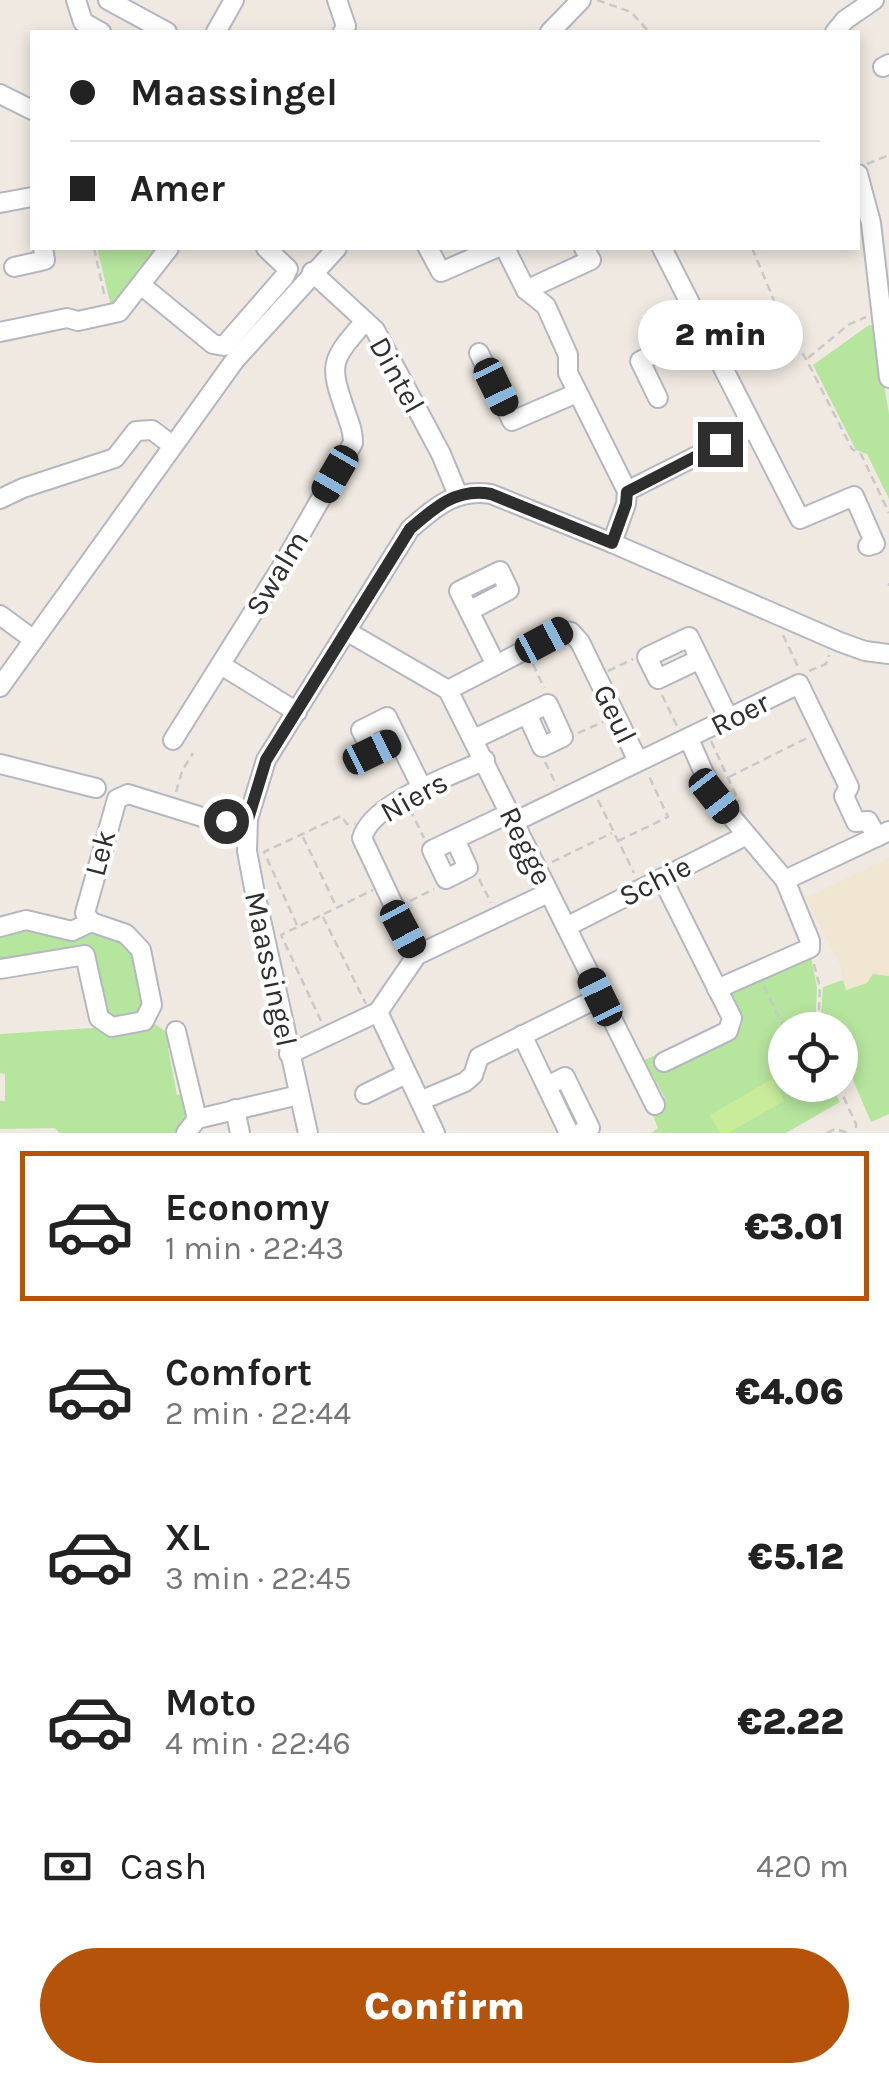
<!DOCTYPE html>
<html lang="en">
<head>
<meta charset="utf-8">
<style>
  body { margin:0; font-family:Karla,sans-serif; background:#f2f2f2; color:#222; height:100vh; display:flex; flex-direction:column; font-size:38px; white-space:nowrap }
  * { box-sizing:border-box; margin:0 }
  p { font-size:32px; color:#767676 }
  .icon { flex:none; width:55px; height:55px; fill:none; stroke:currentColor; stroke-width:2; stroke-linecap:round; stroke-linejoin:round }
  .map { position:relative; height:1133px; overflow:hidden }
  .details { display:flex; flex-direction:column; background:#fff; flex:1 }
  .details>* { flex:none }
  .hud { position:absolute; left:30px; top:30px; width:830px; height:220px; border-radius:0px; box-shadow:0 5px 15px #0003; display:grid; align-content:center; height:220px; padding:0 40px; background:#fff }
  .buttons { position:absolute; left:768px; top:1012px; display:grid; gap:20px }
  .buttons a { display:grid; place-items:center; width:90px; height:90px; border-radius:50%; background:#fff; box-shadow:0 5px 15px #0003; font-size:50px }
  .end { position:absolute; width:45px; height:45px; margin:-22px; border:12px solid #2e2e2e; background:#fff; box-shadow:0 0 0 5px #fff }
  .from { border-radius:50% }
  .bubble { position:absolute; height:70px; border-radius:35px; background:#fff; box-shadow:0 5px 15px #0003; font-size:32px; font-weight:800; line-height:70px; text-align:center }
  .car { position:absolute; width:30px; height:60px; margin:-30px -15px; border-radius:12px; box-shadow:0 0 8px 2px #0007; background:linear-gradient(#222 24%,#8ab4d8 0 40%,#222 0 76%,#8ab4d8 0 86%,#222 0) }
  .hud b { display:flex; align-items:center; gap:35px; height:95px; font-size:38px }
  .hud b+b { border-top:2px solid #e0e0e0 }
  .hud i { width:25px; height:25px; background:#222 }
  ul { padding:18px 0 0; list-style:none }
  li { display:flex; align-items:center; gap:30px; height:150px; margin:0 20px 15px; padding:0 20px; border:5px solid transparent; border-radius:0px }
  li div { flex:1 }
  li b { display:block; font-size:38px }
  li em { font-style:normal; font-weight:800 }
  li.on { border-color:#b45309 }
  li>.icon { width:90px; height:90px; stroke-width:1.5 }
  .pay { display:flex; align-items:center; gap:25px; height:110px; padding:0 40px; font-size:38px }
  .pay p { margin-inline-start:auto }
  .primary-button { display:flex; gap:20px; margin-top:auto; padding:20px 40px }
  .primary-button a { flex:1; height:115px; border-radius:60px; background:#b45309; color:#fff; font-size:40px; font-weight:800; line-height:115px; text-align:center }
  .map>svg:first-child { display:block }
</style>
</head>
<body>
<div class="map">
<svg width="889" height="1133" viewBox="0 0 889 1133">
  <rect width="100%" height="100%" fill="#efe9e1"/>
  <path fill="#f0e6d1" d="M889 858V976L873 974 867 983 845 990 840 964 806 898Z"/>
  <g fill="#b6e59e">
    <path d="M97 248H156L158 257 116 307 111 306Z"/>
    <path d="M869 325H874L889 414V499L867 454 856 450 813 365Z"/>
    <path d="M31 924 84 931 125 943 134 960 147 1006 140 1015 112 1018 101 1011 89 963 0 966V934Z"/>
    <path d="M811 957 817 988 815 1030H785V1085H831L840 1102 786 1133H651L658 1128 648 1104 665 1098 644 1060 656 1055 661 1066 741 1027 723 988Z"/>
    <path d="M873 974 889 976V1114L871 1122 847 1066 840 1063V1030L820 1029 823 987 843 980 846 990 867 983Z"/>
    <path d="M155 1024 174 1037 176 1046 168 1048 177 1095 186 1093 191 1113 180 1133H59L55 1128 0 1129V1101H5V1074L0 1073V1034Z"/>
  </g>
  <path fill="#c9ec9a" d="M772 1079 784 1101 728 1133H720L710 1115Z"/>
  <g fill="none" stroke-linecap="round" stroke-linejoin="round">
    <defs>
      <g id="minor">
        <path d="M76 0 83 22 101 32"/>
        <path d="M108 0 167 32"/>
        <path d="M337 0 346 26 343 32"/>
        <path d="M216 32 234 0"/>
        <path d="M550 32 581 0"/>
        <path d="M835 32 845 20 874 0"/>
        <path d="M883 67 889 64"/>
        <path d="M0 94 32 110"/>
        <path d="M858 174 871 223 889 378"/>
        <path d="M0 203 32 197"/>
        <path d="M428 248 441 272 496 248"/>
        <path d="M505 248 526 290 546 306 568 355V373L627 491 626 504 612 543"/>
        <path d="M662 248 800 519 854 496 875 544 868 546"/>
        <path d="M14 267 45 260 43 248"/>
        <path d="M312 272 375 330 441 454 458 495"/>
        <path d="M141 285 213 344 224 346 284 277 288 269 266 248"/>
        <path d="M526 290 591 260 584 248"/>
        <path d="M0 332 67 318 78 321 119 312 169 248"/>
        <path d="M479 353 512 421 577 393"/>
        <path d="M658 398 640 361 703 329"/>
        <path d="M627 491 752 428"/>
        <path d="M0 499 23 488 115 458 136 431 152 430 172 445"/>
        <path d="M500 571 509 590 469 611 459 591Z"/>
        <path d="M469 611 496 665"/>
        <path d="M0 615 34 640"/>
        <path d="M348 632 448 690 655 1105"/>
        <path d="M700 659 658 679 647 657 689 637 729 719"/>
        <path d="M221 665 297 712"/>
        <path d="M0 687 235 360 337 248"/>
        <path d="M448 690 562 631 571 632 580 642 638 761"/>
        <path d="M398 739 372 751 361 730 387 717 423 790"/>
        <path d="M474 739 548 704 563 737 542 747 527 714"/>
        <path d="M689 739 714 796 785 880 889 831"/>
        <path d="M173 740 281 568 353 443C353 430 350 425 346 413 328 362 331 361 365 321"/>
        <path d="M0 764 96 788"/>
        <path d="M514 822 799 684 849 787 844 796 856 822 868 821 877 837"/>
        <path d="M455 839 468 868 446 879 432 850 510 813"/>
        <path d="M662 878 732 1018 728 1031 664 1062"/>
        <path d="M91 922 85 913 117 799 128 794 215 821 248 819"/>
        <path d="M0 927 26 920 72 931 91 922 126 934 141 950 152 1005 144 1021 112 1027 99 1018 85 955 0 969"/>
        <path d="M566 927 745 836"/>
        <path d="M417 955 362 838C372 802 452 776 485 760"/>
        <path d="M717 989 810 948V941L785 880"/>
        <path d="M378 1012 435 1133"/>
        <path d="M176 1031 197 1119"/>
        <path d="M522 1035 569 1133"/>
        <path d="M289 1054 378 1012 417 955 548 893"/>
        <path d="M547 1086 565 1077 590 1128 580 1133"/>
        <path d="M365 1094 406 1074"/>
        <path d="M420 1101 465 1082 473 1075 479 1057 600 997"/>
        <path d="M235 1109 240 1133"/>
        <path d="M186 1133 197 1119 299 1095"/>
        <path d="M308 1133 254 888 247 851 248 819 266 760 410 529C435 507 457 488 491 494L612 543 840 642 865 651 889 654"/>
      </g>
    </defs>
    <use href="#minor" stroke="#b4b7c1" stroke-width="22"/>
    <g stroke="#c9c9c9" stroke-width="2.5" stroke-dasharray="8 5" stroke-linecap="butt">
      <path d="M597 0 631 12 649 32"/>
      <path d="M867 164 889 155"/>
      <path d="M94 248 105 298"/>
      <path d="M752 248 786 329 806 359 852 449 861 454 889 513"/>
      <path d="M808 358 848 325 866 317"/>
      <path d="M889 583V586"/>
      <path d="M783 635 799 669"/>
      <path d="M533 664 544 688"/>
      <path d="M608 671 633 659"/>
      <path d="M809 671 826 664 829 655"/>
      <path d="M662 695 678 728"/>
      <path d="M578 733 603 722"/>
      <path d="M711 741 739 802"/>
      <path d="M545 762 557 786"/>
      <path d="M729 777 807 738"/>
      <path d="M176 792 182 771 193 753"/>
      <path d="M598 800 634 873"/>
      <path d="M410 809 424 838"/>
      <path d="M303 837 336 906"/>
      <path d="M618 841 668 817 648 774"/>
      <path d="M552 862 612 833"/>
      <path d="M479 879 491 903"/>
      <path d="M410 901 434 889"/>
      <path d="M323 917 366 1004"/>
      <path d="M297 925 264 852 341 816 347 824H355"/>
      <path d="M814 964 820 988 818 1030"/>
      <path d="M764 986 785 1030"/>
      <path d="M321 1021 281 935 373 890"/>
      <path d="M838 1085 856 1124V1133"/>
      <path d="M827 1133 835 1129 848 1133"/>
    </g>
    <use href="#minor" stroke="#fff" stroke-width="18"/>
  </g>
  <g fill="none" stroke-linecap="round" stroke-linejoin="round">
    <path stroke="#2e2e2e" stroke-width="12" d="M226 821 248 819 266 760 410 529C434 508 457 487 491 494L612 543 626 504 627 492 720 444"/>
  </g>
  <g text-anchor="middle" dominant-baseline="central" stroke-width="8" stroke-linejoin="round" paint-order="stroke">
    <g font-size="30" fill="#2e2e2e" stroke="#fff">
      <text transform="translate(397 375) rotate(61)">Dintel</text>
      <text transform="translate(277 573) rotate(-59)">Swalm</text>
      <text transform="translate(615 714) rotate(64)">Geul</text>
      <text transform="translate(740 714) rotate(-27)">Roer</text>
      <text transform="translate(414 797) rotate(-29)">Niers</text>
      <text transform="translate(526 846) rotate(64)">Regge</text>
      <text transform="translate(100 853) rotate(-75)">Lek</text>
      <text transform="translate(655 881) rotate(-27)">Schie</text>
      <text transform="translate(271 969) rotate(78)">Maassingel</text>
    </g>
  </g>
</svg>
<div class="buttons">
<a><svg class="icon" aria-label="locate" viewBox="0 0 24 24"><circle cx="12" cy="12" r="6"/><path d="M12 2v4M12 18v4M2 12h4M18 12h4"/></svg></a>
</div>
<i class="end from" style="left:226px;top:821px"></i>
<i class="end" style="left:720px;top:444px"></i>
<div class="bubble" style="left:638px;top:300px;width:165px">2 min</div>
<i class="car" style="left:496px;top:387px;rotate:154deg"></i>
<i class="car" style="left:335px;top:474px;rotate:210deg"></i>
<i class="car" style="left:544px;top:640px;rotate:62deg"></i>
<i class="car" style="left:372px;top:752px;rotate:64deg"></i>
<i class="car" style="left:714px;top:796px;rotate:142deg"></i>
<i class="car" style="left:403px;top:929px;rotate:152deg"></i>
<i class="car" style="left:600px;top:997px;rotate:334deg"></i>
<div class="hud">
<b><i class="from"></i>Maassingel</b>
<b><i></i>Amer</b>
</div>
</div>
<section class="details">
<ul>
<li class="on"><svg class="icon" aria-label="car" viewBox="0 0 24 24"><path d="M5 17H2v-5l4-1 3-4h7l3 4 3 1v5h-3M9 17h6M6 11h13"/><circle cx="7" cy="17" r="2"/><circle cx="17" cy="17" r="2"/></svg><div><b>Economy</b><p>1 min · 22:43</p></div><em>€3.01</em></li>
<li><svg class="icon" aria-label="car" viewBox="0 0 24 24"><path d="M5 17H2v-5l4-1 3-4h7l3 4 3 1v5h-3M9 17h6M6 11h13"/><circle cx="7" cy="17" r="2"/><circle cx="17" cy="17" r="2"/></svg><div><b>Comfort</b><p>2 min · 22:44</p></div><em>€4.06</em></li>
<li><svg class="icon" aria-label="car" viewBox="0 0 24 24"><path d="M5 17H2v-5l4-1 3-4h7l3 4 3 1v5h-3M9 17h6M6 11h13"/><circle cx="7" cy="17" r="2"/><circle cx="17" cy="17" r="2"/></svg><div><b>XL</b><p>3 min · 22:45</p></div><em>€5.12</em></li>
<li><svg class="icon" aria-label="car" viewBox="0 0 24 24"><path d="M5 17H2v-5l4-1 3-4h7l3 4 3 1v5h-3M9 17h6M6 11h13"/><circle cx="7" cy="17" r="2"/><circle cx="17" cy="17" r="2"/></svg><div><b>Moto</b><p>4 min · 22:46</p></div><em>€2.22</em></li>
</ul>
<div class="pay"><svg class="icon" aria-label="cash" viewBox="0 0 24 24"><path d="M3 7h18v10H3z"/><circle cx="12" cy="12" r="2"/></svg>Cash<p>420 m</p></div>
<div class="primary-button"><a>Confirm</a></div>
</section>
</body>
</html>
